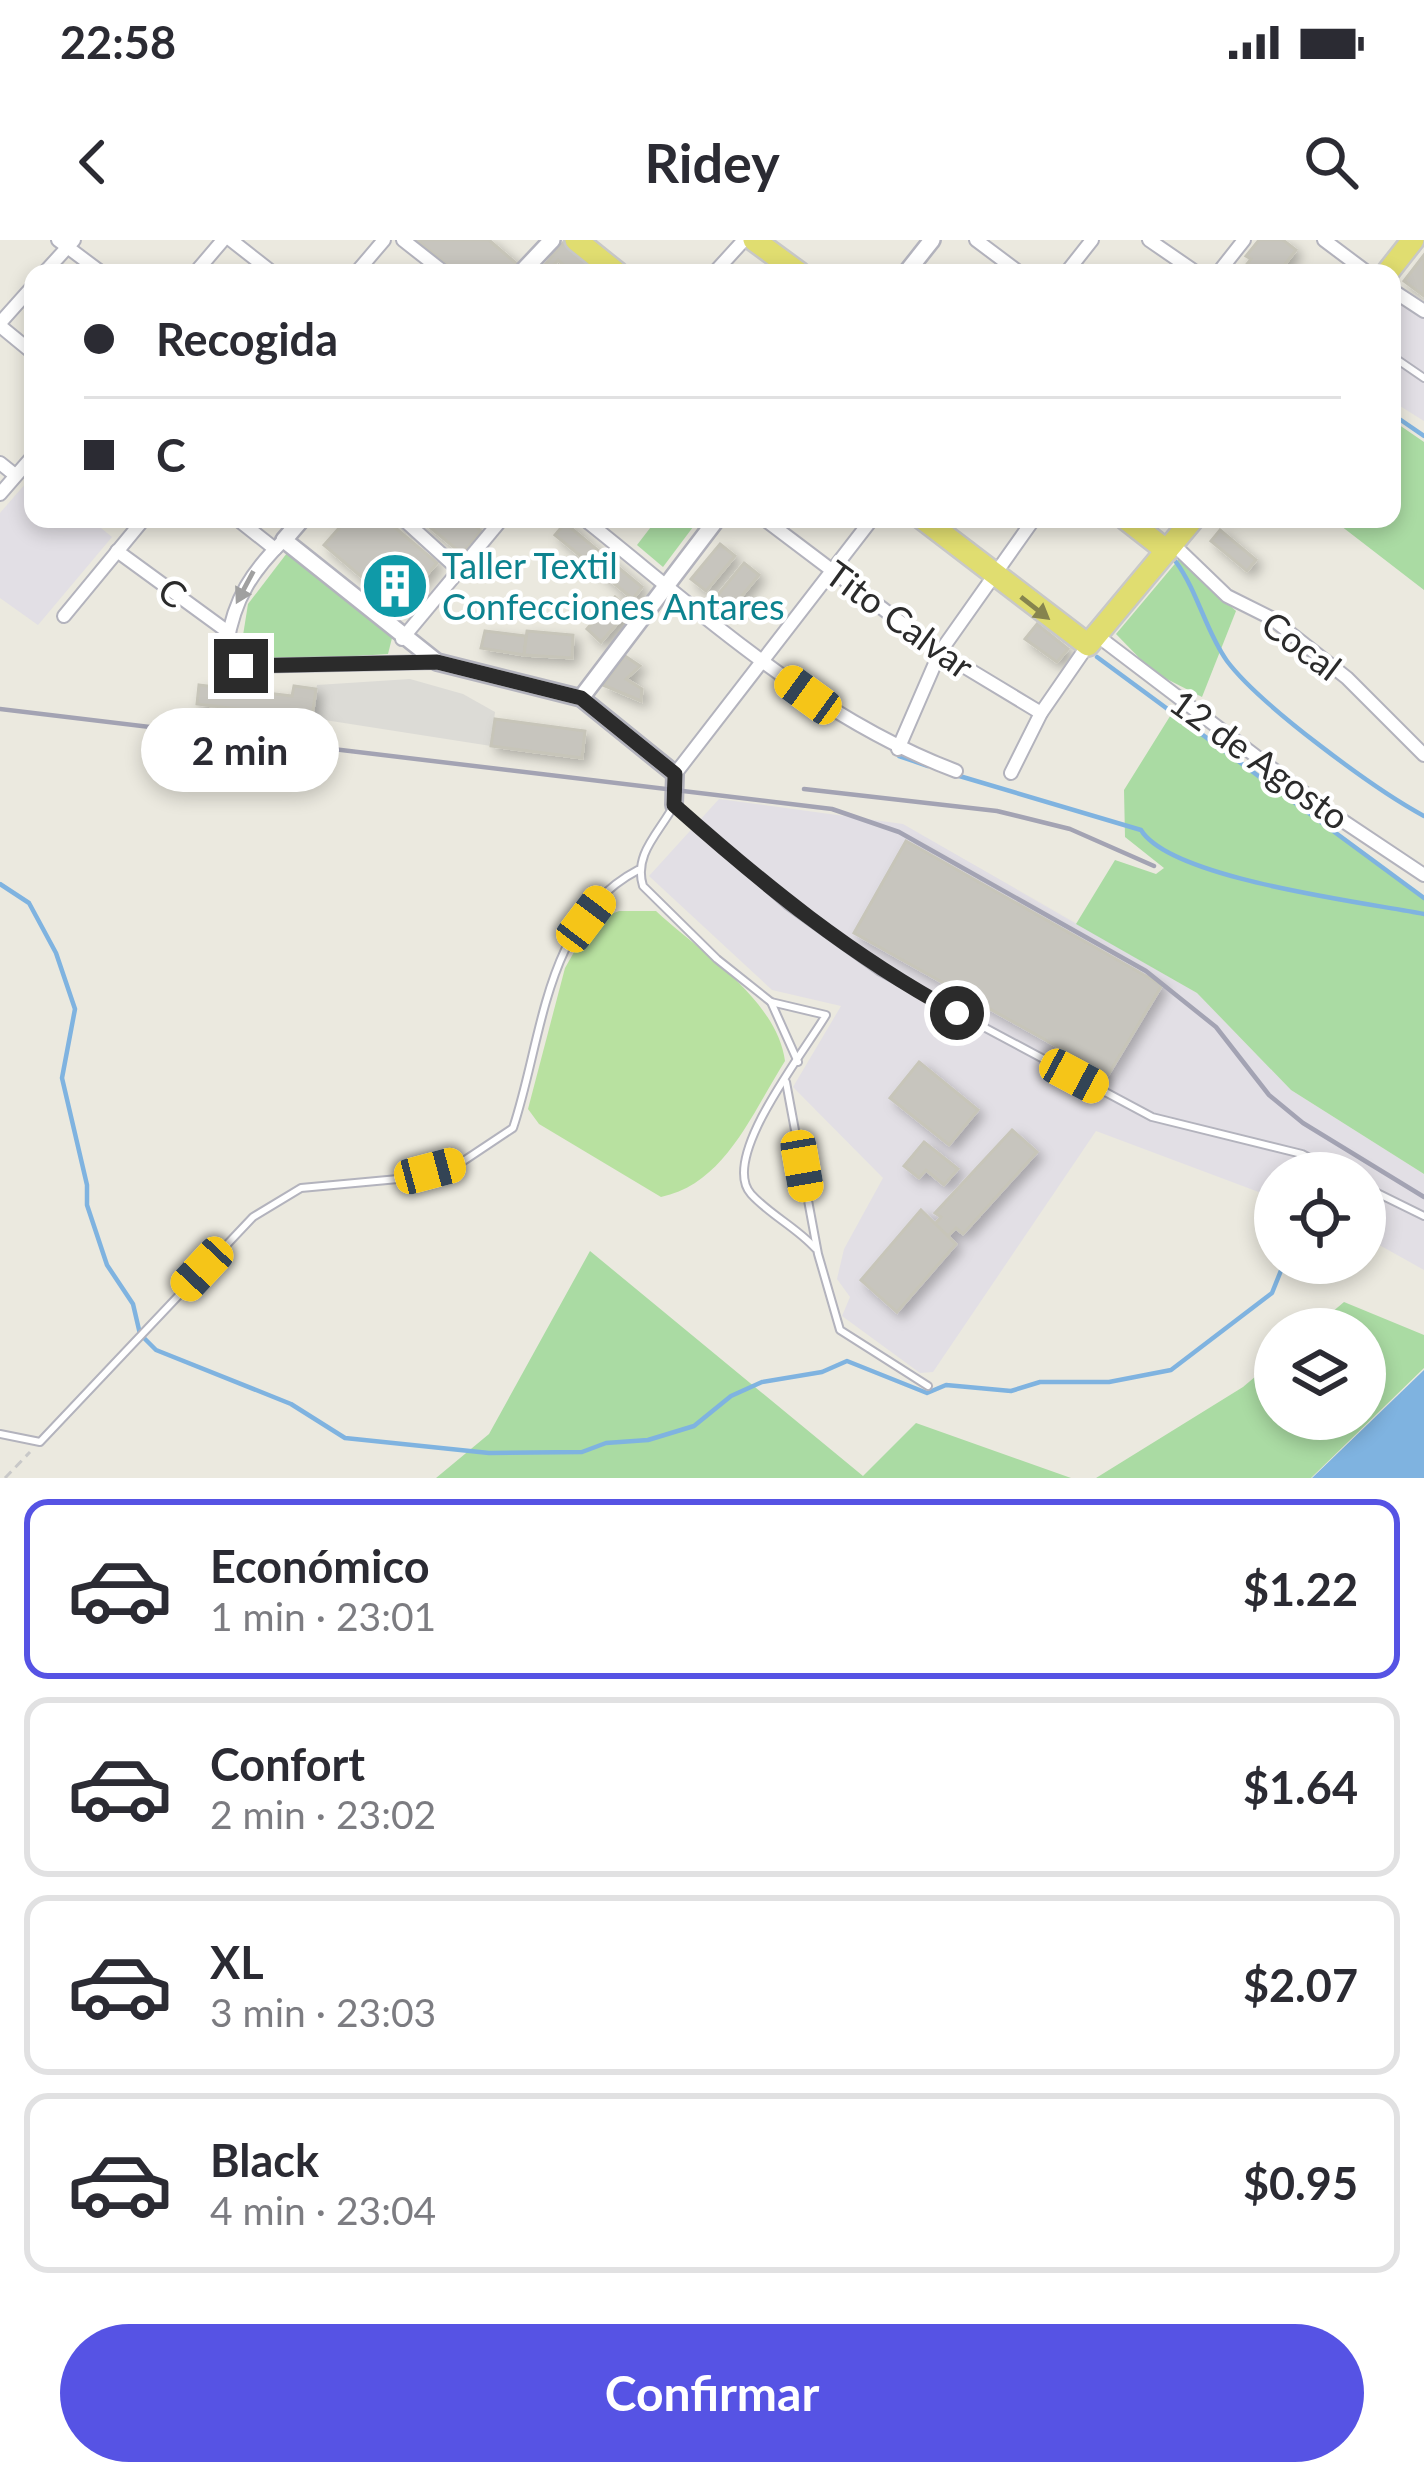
<!DOCTYPE html>
<html lang="es">
<head>
<meta charset="utf-8">
<style>
  body { margin:0; font-family:Lato,sans-serif; background:#f2f2f3; color:#2b2b33; height:100vh; display:flex; flex-direction:column; font-size:45px; white-space:nowrap }
  * { box-sizing:border-box; margin:0 }
  p { font-size:39px; color:#7c7c81 }
  .icon { flex:none; width:66px; height:66px; fill:none; stroke:currentColor; stroke-width:2; stroke-linecap:round; stroke-linejoin:round }
  .map { position:relative; height:1238px; overflow:hidden }
  .panel { display:flex; flex-direction:column; background:#fff; flex:1 }
  .panel>* { flex:none }
  .guide { position:absolute; left:24px; top:24px; width:1377px; height:264px; border-radius:24px; box-shadow:0 6px 18px #0003; display:grid; align-content:center; height:264px; padding:0 60px; background:#fff }
  .controls { position:absolute; left:1254px; top:912px; display:grid; gap:24px }
  .controls a { display:grid; place-items:center; width:132px; height:132px; border-radius:50%; background:#fff; box-shadow:0 6px 18px #0003; font-size:60px }
  .end { position:absolute; width:54px; height:54px; margin:-27px; border:15px solid #2b2b2b; background:#fff; box-shadow:0 0 0 6px #fff }
  .from { border-radius:50% }
  .bubble { position:absolute; height:84px; border-radius:42px; background:#fff; box-shadow:0 6px 18px #0003; font-size:39px; font-weight:700; line-height:84px; text-align:center }
  .car { position:absolute; width:36px; height:72px; margin:-36px -18px; border-radius:15px; box-shadow:0 0 9px 3px #0007; background:linear-gradient(#f5c518 24%,#345 0 40%,#f5c518 0 76%,#345 0 86%,#f5c518 0) }
  .guide b { display:flex; align-items:center; gap:42px; height:114px; font-size:45px }
  .guide b+b { border-top:3px solid #e1e1e2 }
  .guide i { width:30px; height:30px; background:#2b2b33 }
  ul { padding:21px 0 0; list-style:none }
  li { display:flex; align-items:center; gap:36px; height:180px; margin:0 24px 18px; padding:0 36px; border:6px solid #e1e1e2; border-radius:24px }
  li div { flex:1 }
  li b { display:block; font-size:45px }
  li em { font-style:normal; font-weight:700 }
  li.active { border-color:#5653e4 }
  li>.icon { width:108px; height:108px; stroke-width:1.5 }
  .button { display:flex; gap:24px; margin-top:auto; padding:24px 60px }
  .button a { flex:1; height:138px; border-radius:72px; background:#5653e4; color:#fff; font-size:48px; font-weight:700; line-height:138px; text-align:center }
  .status { display:flex; justify-content:space-between; align-items:center; height:84px; padding:0 60px; background:#fff; direction:ltr }
  .status svg { height:33px; fill:currentColor }
  header { display:flex; justify-content:space-between; align-items:center; height:156px; padding:0 60px; background:#fff; font-size:54px; font-weight:700 }
  .map>svg:first-child { display:block }
</style>
</head>
<body>
<div class="status"><b>22:58</b><svg viewBox="0 0 49 12"><path d="M0 12V9h3v3zM5 12V6h3v6zM10 12V3h3v9zM15 12V0h3v12zM26 1h20v11H26zM47 4h2v5h-2z"/></svg></div>
<header><svg class="icon" aria-label="back" viewBox="0 0 24 24"><path d="M15 5l-7 7 7 7"/></svg>Ridey<svg class="icon" aria-label="search" viewBox="0 0 24 24"><circle cx="10" cy="10" r="6"/><path d="M15 15l6 6"/></svg></header>
<div class="map">
<svg width="1424" height="1238" viewBox="0 0 1424 1238">
  <defs>
    <filter id="shadow"><feDropShadow dx="5.5" dy="5.5" stdDeviation="6" flood-color="#0004"/></filter>
  </defs>
  <rect width="100%" height="100%" fill="#ebe9df"/>
  <g fill="#e2dfe5">
    <path d="M1392 57 1424 79V181L1392 161Z"/>
    <path d="M33 235V279H90L112 297 38 385 0 358V273Z"/>
    <path d="M719 559 903 584 1197 753 1291 850 1424 934V1030L1365 997V933H1275V958L1096 891 933 1132 920 1133 842 1076 850 1057 837 1039 844 1009 883 938 793 847 841 766 772 750 649 636Z"/>
  </g>
  <g fill="#aadba3">
    <path d="M1392 180 1424 202V350L1332 279H1392Z"/>
    <path d="M657 279H699L663 327 637 305Z"/>
    <path d="M287 313 384 387 392 398 388 414 264 422 241 408 248 364Z"/>
    <path d="M1179 319 1236 371 1202 457 1153 432 1116 394Z"/>
    <path d="M1172 473 1424 658V934L1291 850 1197 753 1076 684 1115 620 1156 634 1164 628 1125 597 1124 550Z"/>
    <path d="M590 1011 863 1236 916 1183 1071 1238H436L489 1194Z"/>
    <path d="M1344 1062 1424 1095V1128L1311 1238H1096L1243 1147 1275 1120V1179H1365V1089H1312Z"/>
  </g>
  <path fill="#b8e1a0" d="M619 671H656C699 711 777 759 785 821 752 873 725 944 661 957L539 884 528 869 565 728 591 682Z"/>
  <path fill="#dcdbd6" d="M410 439 463 454 495 472 491 506 312 478 317 445Z"/>
  <path fill="#7fb3e0" d="M1424 1130V1238H1312Z"/>
  <g fill="none" stroke-linecap="round" stroke-linejoin="round">
    <g stroke="#7fb3e0" stroke-width="4.5">
      <path d="M1392 174 1424 196"/>
      <path d="M1176 322C1198 352 1206 392 1227 421 1260 465 1374 549 1424 576"/>
      <path d="M1097 417 1424 658"/>
      <path d="M899 516 928 526"/>
      <path d="M956 535 1141 590C1171 639 1363 662 1424 674"/>
      <path d="M0 644 29 663 56 713 75 769 62 838 87 945V965L107 1025 133 1064 140 1094 156 1110 291 1164 345 1198 489 1213 582 1212 606 1203 648 1200 694 1186 731 1156 762 1142 822 1132 847 1121 927 1153 946 1145 1011 1151 1040 1142H1109L1171 1130 1272 1053 1284 1023"/>
    </g>
  </g>
  <g fill="#c7c5be" stroke="#c7c5b9" stroke-width="3" filter="url(#shadow)">
    <path d="M417 0H489L518 25 511 33H457Z"/>
    <path d="M1259 0H1283L1296 10 1278 33H1250L1244 28 1251 19 1246 16Z"/>
    <path d="M563 3 603 33H573L558 20 552 27 557 32 550 33 543 27Z"/>
    <path d="M1424 15V56L1404 41Z"/>
    <path d="M347 279H385L437 323 398 368 324 305Z"/>
    <path d="M420 279H467L481 291 462 314Z"/>
    <path d="M565 283 642 347 633 359 555 295Z"/>
    <path d="M1220 290 1256 320 1247 331 1211 301Z"/>
    <path d="M720 304 735 316 706 351 691 339Z"/>
    <path d="M744 323 759 335 731 369 716 357Z"/>
    <path d="M615 357 629 370 601 402 587 389Z"/>
    <path d="M1037 384 1068 409 1057 422 1025 399Z"/>
    <path d="M485 391 526 396 524 415 481 408Z"/>
    <path d="M527 391 573 395 572 418 524 415Z"/>
    <path d="M625 416 640 426 626 439 642 449 641 461 603 445Z"/>
    <path d="M199 445 292 456 294 446 316 449 312 478 197 464Z"/>
    <path d="M495 479 585 491 582 518 491 506Z"/>
    <path d="M906 601 1162 745 1108 835 854 693Z"/>
    <path d="M919 822 978 870 949 905 890 858Z"/>
    <path d="M1012 890 1037 912 963 994 956 988 948 996 935 984 941 977 935 973Z"/>
    <path d="M924 902 958 929 944 945 926 930 919 938 904 926Z"/>
    <path d="M921 970 956 1004 897 1072 861 1040Z"/>
  </g>
  <g fill="none" stroke-linecap="round" stroke-linejoin="round">
    <defs>
      <g id="service">
        <path d="M1392 116 1424 138"/>
        <path d="M771 762 826 775C805 811 719 918 751 954 770 975 796 987 815 1008"/>
        <path d="M798 822 771 762 717 719 643 646C633 614 660 592 674 565L788 666 879 731 1152 877 1302 914 1338 933"/>
        <path d="M786 842 818 1014 840 1090 928 1146"/>
        <path d="M1365 947 1424 976"/>
        <path d="M0 1194 40 1202 253 977 301 948 398 939 462 922 513 888C543 799 544 679 638 630"/>
      </g>
      <g id="minor">
        <path d="M58 0 102 33"/>
        <path d="M231 0 273 33"/>
        <path d="M403 0 445 33"/>
        <path d="M976 0 1020 33"/>
        <path d="M1149 0 1197 33"/>
        <path d="M1324 0 1368 33"/>
        <path d="M44 33 74 0"/>
        <path d="M195 33 223 0"/>
        <path d="M356 33 384 0"/>
        <path d="M714 33 744 0"/>
        <path d="M1066 33 1092 0"/>
        <path d="M1218 33 1244 0"/>
        <path d="M1392 50 1424 71"/>
        <path d="M0 83 33 46"/>
        <path d="M0 86 33 113"/>
        <path d="M0 223 15 235"/>
        <path d="M0 254 33 216"/>
        <path d="M237 279 275 309"/>
        <path d="M403 279 459 330"/>
        <path d="M584 279C702 373 813 477 956 531"/>
        <path d="M764 279 940 412 1041 473"/>
        <path d="M284 300C252 331 234 359 227 404L241 426 437 422"/>
        <path d="M1173 304 1227 356 1271 378 1347 438 1424 515"/>
        <path d="M117 311 228 392"/>
        <path d="M64 376 144 279"/>
        <path d="M1099 397 1328 571 1424 635"/>
        <path d="M402 399 502 279"/>
        <path d="M898 509 940 412 1034 279"/>
        <path d="M1011 533 1041 473 1088 405"/>
        <path d="M675 534 872 279"/>
      </g>
      <g id="tertiary">
        <path d="M521 33 552 0"/>
        <path d="M906 33 932 0"/>
        <path d="M302 279 284 300 437 422 581 458 675 534 674 565"/>
        <path d="M581 458 717 279"/>
      </g>
      <g id="primary">
        <path d="M576 0 617 33"/>
        <path d="M754 0 799 33"/>
        <path d="M1387 33 1413 0"/>
        <path d="M923 279 1088 405 1193 279"/>
        <path d="M1126 279 1167 311"/>
      </g>
    </defs>
    <use href="#service" stroke="#b3b3bd" stroke-width="10"/>
    <use href="#minor" stroke="#b3b3bd" stroke-width="16"/>
    <use href="#tertiary" stroke="#b3b3bd" stroke-width="20"/>
    <use href="#primary" stroke="#c8c8c8" stroke-width="26"/>
    <path stroke="#c8c8c8" stroke-width="3" stroke-dasharray="9 6" stroke-linecap="butt" d="M5 1238 30 1212"/>
    <use href="#service" stroke="#fff" stroke-width="6"/>
    <use href="#minor" stroke="#fff" stroke-width="12"/>
    <use href="#tertiary" stroke="#fff" stroke-width="15"/>
    <use href="#primary" stroke="#e0dd70" stroke-width="21"/>
    <g stroke="#a3a3b3" stroke-width="4.5">
      <path d="M0 469 832 569 899 592 1146 731 1216 787 1269 855 1303 883 1424 957"/>
      <path d="M804 549 997 571 1070 589 1154 626"/>
    </g>
  </g>
  <defs><path id="oneway-solid" d="M-6-.8H1V-3.2L6.5 0L1 3.2V.8H-6Z" transform="scale(3)"/></defs>
  <use fill="#a0a0a0" href="#oneway-solid" transform="translate(245 347) rotate(118)"/>
  <use fill="#86844e" href="#oneway-solid" transform="translate(1035 368) rotate(38)"/>
  <g fill="none" stroke-linecap="round" stroke-linejoin="round">
    <path stroke="#2b2b2b" stroke-width="15" d="M241 426 437 422 581 458 675 534 674 565C764 645 851 716 957 773"/>
  </g>
  <defs>
    <symbol id="building-disc" viewBox="-11 -11 22 22"><circle r="9.5" fill="#0f9aa8" stroke="#fff"/><path d="M-4-6H4V6H1V3H-1V6H-4ZM-2.5-4.3h1.7v1.8h-1.7ZM.8-4.3h1.7v1.8H.8ZM-2.5-1h1.7V.8h-1.7ZM.8-1h1.7V.8H.8Z" fill="#fff"/></symbol>
  </defs>
  <g fill-rule="evenodd">
    <use href="#building-disc" x="357" y="308" width="76" height="76"/>
  </g>
  <g text-anchor="middle" dominant-baseline="central" stroke-width="9" stroke-linejoin="round" paint-order="stroke">
    <g font-size="36" fill="#0d838f" stroke="#fff" text-anchor="start">
      <text x="442" y="325">Taller Textil<tspan x="442" dy="41">Confecciones Antares</tspan></text>
    </g>
    <g font-size="36" fill="#2b2b2b" stroke="#fff">
      <text transform="translate(173 352) rotate(36)">C</text>
      <text transform="translate(900 379) rotate(36)">Tito Calvar</text>
      <text transform="translate(1302 405) rotate(37)">Cocal</text>
      <text transform="translate(1260 519) rotate(36)">12 de Agosto</text>
    </g>
  </g>
</svg>
<div class="controls">
<a><svg class="icon" aria-label="locate" viewBox="0 0 24 24"><circle cx="12" cy="12" r="6"/><path d="M12 2v4M12 18v4M2 12h4M18 12h4"/></svg></a>
<a><svg class="icon" aria-label="layers" viewBox="0 0 24 24"><path d="M12 4l9 5-9 5-9-5zM3 14l9 5 9-5"/></svg></a>
</div>
<i class="end from" style="left:957px;top:773px"></i>
<i class="end" style="left:241px;top:426px"></i>
<div class="bubble" style="left:141px;top:468px;width:198px">2 min</div>
<i class="car" style="left:808px;top:455px;rotate:306deg"></i>
<i class="car" style="left:586px;top:679px;rotate:37deg"></i>
<i class="car" style="left:1074px;top:836px;rotate:118deg"></i>
<i class="car" style="left:802px;top:926px;rotate:170deg"></i>
<i class="car" style="left:430px;top:931px;rotate:75deg"></i>
<i class="car" style="left:202px;top:1029px;rotate:223deg"></i>
<div class="guide">
<b><i class="from"></i>Recogida</b>
<b><i></i>C</b>
</div>
</div>
<section class="panel">
<ul>
<li class="active"><svg class="icon" aria-label="car" viewBox="0 0 24 24"><path d="M5 17H2v-5l4-1 3-4h7l3 4 3 1v5h-3M9 17h6M6 11h13"/><circle cx="7" cy="17" r="2"/><circle cx="17" cy="17" r="2"/></svg><div><b>Económico</b><p>1 min · 23:01</p></div><em>$1.22</em></li>
<li><svg class="icon" aria-label="car" viewBox="0 0 24 24"><path d="M5 17H2v-5l4-1 3-4h7l3 4 3 1v5h-3M9 17h6M6 11h13"/><circle cx="7" cy="17" r="2"/><circle cx="17" cy="17" r="2"/></svg><div><b>Confort</b><p>2 min · 23:02</p></div><em>$1.64</em></li>
<li><svg class="icon" aria-label="car" viewBox="0 0 24 24"><path d="M5 17H2v-5l4-1 3-4h7l3 4 3 1v5h-3M9 17h6M6 11h13"/><circle cx="7" cy="17" r="2"/><circle cx="17" cy="17" r="2"/></svg><div><b>XL</b><p>3 min · 23:03</p></div><em>$2.07</em></li>
<li><svg class="icon" aria-label="car" viewBox="0 0 24 24"><path d="M5 17H2v-5l4-1 3-4h7l3 4 3 1v5h-3M9 17h6M6 11h13"/><circle cx="7" cy="17" r="2"/><circle cx="17" cy="17" r="2"/></svg><div><b>Black</b><p>4 min · 23:04</p></div><em>$0.95</em></li>
</ul>
<div class="button"><a>Confirmar</a></div>
</section>
</body>
</html>
